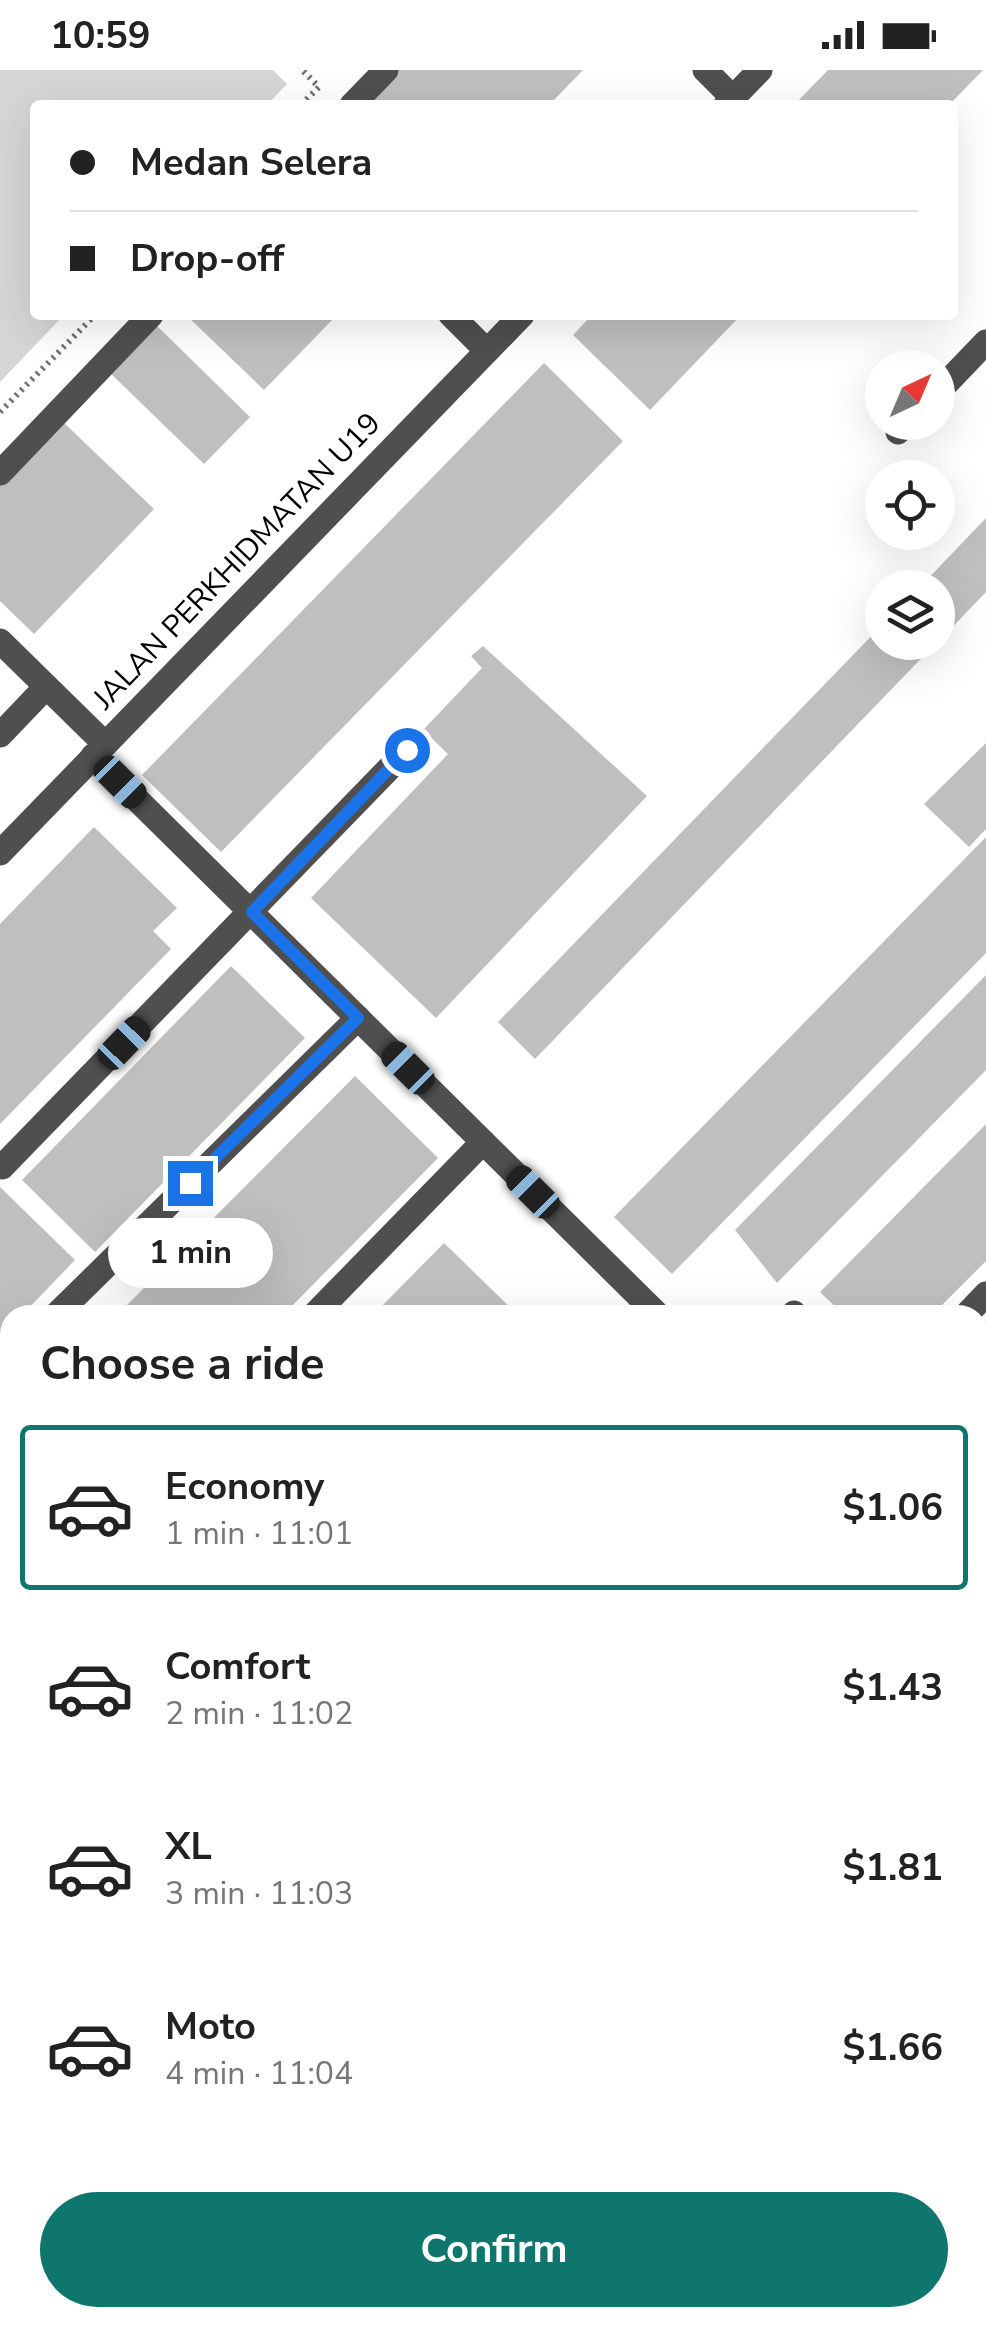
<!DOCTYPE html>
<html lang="en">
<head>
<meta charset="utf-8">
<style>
  body { margin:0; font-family:"Nunito Sans",sans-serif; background:#f2f2f2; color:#222; height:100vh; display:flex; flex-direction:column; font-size:38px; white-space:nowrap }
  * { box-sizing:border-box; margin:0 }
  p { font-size:32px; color:#767676 }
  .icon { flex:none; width:55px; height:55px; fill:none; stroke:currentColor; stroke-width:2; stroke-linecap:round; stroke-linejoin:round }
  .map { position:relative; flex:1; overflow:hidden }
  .drawer { position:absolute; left:0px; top:1235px; width:988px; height:1022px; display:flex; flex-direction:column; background:#fff; border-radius:30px 30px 0 0; box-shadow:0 10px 40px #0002 }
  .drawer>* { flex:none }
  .banner { position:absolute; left:30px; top:30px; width:928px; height:220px; border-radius:10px; box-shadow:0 10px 40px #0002; display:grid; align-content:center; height:220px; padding:0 40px; background:#fff }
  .needle { width:65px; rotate:44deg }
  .buttons { position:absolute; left:865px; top:280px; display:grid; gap:20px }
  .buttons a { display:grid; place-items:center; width:90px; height:90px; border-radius:50%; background:#fff; box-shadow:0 10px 40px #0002; font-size:50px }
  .end { position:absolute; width:45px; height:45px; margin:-22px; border:12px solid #1a73e8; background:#fff; box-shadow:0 0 0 5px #fff }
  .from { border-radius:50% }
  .bubble { position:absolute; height:70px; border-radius:35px; background:#fff; box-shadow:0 10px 40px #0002; font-size:32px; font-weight:700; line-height:70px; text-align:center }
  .car { position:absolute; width:30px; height:60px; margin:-30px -15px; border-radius:12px; box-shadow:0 0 8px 2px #0007; background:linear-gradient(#222 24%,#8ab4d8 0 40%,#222 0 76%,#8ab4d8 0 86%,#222 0) }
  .banner b { display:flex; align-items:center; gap:35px; height:95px; font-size:38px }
  .banner b+b { border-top:2px solid #e0e0e0 }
  .banner i { width:25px; height:25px; background:#222 }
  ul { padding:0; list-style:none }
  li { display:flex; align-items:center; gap:30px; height:165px; margin:0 20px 15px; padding:0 20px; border:5px solid transparent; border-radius:10px }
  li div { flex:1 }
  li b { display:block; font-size:38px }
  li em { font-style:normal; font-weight:700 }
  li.on { border-color:#0f766e }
  li>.icon { width:90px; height:90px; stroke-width:1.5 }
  h2 { padding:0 40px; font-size:45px; line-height:120px }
  .button { display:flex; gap:20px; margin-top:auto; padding:20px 40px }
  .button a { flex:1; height:115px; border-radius:60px; background:#0f766e; color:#fff; font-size:40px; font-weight:700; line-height:115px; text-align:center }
  .status { display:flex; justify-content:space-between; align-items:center; height:70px; padding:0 50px; background:#fff; direction:ltr }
  .status svg { height:28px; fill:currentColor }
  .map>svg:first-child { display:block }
</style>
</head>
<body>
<div class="status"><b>10:59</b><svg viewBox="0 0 49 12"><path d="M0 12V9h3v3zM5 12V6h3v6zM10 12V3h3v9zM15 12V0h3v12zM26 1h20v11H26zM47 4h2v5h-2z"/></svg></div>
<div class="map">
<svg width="986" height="2257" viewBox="0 0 986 2257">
  <rect width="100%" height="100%" fill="#fff"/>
  <path fill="#d6d6d6" d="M0 0H273L287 14 267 35H35V245H64L0 312Z"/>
  <g fill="#bfbfbf">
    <path d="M392 0H583L549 35H358Z"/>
    <path d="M828 0H983L949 35H794Z"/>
    <path d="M186 245H337L264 320Z"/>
    <path d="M592 245H741L650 340 573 265Z"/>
    <path d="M154 253 250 347 204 394 108 301Z"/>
    <path d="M544 293 623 371 221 782 142 705Z"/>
    <path d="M61 350 154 439 34 564 0 531V413Z"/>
    <path d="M986 448V522L938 572V518H919Z"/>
    <path d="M882 555V572H937L535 989 498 952Z"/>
    <path d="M483 576 647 726 436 948 311 828 448 684 423 660 482 598 471 586Z"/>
    <path d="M986 673V759L969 777 924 734Z"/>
    <path d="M94 757 177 838 153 861 171 879 0 1054V854Z"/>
    <path d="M986 767V883L672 1204 614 1147Z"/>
    <path d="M231 896 305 968 95 1182 22 1110Z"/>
    <path d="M986 905V1000L777 1213 735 1160Z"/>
    <path d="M355 1006 438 1088 283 1245H117Z"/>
    <path d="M986 1054V1191L932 1245H844L820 1222Z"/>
    <path d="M0 1117 75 1190 22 1245H10V1257L0 1267Z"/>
    <path d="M444 1173 518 1245H373Z"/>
    <path d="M10 1358V1514L0 1524V1369Z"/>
    <path d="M0 1643 10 1652V1766L0 1777Z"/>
    <path d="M978 1807 986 1816V1907L978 1898Z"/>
    <path d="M3 1822 10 1829V1995L0 2005V1825Z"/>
    <path d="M10 2061V2252L0 2243V2072Z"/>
    <path d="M978 2134 982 2138 986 2134V2184L978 2176Z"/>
    <path d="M35 2248H172L164 2257H26Z"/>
    <path d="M305 2248H462L453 2257H296Z"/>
    <path d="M493 2248H635L645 2257H485Z"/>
    <path d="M840 2248H948L938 2257H849Z"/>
  </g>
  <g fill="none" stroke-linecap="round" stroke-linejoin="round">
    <g stroke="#717171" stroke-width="6" stroke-dasharray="2.5 5" stroke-linecap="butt">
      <path d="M301 35 319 17 302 0"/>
      <path d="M0 342 95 245"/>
    </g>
    <g stroke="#4f4f4f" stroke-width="25">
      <path d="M705 0 733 28"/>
      <path d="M352 35 386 0"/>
      <path d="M726 35 760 0"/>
      <path d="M451 245 487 281"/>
      <path d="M938 322 986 272"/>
      <path d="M898 362 908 352"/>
      <path d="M0 403 151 245"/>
      <path d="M0 571 105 674"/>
      <path d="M0 665 46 617"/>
      <path d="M93 686 658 1245"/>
      <path d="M0 783 522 245"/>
      <path d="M2 1097 407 680"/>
      <path d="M794 1243 796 1245"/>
      <path d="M56 1245 358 948"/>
      <path d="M314 1245 483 1072"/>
      <path d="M966 1245 986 1224"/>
      <path d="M0 1300 10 1290"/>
      <path d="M0 1557 10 1548"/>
      <path d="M978 1562 986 1570"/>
      <path d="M0 1604 10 1614"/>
      <path d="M0 1803 10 1793"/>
      <path d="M978 1996 986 2003"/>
      <path d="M978 2038 986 2031"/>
      <path d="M0 2045 10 2034"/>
      <path d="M204 2257 213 2248"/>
    </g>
  </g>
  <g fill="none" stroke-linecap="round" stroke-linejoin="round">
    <path stroke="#1a73e8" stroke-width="12" d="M190 1113 358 948 252 842 407 680"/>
  </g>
  <g text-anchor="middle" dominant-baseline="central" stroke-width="8" stroke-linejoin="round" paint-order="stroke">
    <g font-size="30" fill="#000" stroke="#fff">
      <text transform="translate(237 491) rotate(-46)">JALAN PERKHIDMATAN U19</text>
    </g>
  </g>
</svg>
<div class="buttons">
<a><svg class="needle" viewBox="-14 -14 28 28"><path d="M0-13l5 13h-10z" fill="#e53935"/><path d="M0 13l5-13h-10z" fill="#767676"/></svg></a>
<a><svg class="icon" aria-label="locate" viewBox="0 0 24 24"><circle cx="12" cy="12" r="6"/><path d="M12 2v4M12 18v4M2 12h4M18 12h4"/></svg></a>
<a><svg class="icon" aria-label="layers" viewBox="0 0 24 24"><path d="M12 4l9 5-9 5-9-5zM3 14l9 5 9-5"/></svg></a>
</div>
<i class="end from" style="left:407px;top:680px"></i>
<i class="end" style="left:190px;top:1113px"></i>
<div class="bubble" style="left:108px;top:1148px;width:165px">1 min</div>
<i class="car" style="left:120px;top:712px;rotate:135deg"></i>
<i class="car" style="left:124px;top:973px;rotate:44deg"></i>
<i class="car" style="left:408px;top:998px;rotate:315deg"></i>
<i class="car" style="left:533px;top:1122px;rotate:315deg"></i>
<div class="banner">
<b><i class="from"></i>Medan Selera</b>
<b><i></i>Drop-off</b>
</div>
<section class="drawer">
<h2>Choose a ride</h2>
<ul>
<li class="on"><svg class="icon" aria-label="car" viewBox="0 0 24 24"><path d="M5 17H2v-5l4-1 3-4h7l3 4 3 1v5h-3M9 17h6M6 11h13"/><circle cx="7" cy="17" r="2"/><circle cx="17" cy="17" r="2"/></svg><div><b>Economy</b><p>1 min · 11:01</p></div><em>$1.06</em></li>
<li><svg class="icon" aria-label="car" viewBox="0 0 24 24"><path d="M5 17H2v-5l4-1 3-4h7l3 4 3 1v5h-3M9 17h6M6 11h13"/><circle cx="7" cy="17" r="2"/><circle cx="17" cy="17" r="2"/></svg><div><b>Comfort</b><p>2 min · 11:02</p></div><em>$1.43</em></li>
<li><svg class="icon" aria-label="car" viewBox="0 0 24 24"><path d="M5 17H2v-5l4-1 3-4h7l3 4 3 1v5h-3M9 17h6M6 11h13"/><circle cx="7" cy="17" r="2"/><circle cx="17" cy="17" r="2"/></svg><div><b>XL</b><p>3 min · 11:03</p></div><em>$1.81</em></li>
<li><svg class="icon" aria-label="car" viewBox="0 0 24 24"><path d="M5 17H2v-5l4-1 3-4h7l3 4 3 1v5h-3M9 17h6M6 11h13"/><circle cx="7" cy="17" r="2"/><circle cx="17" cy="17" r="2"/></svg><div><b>Moto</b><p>4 min · 11:04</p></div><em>$1.66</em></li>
</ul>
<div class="button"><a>Confirm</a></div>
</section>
</div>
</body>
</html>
